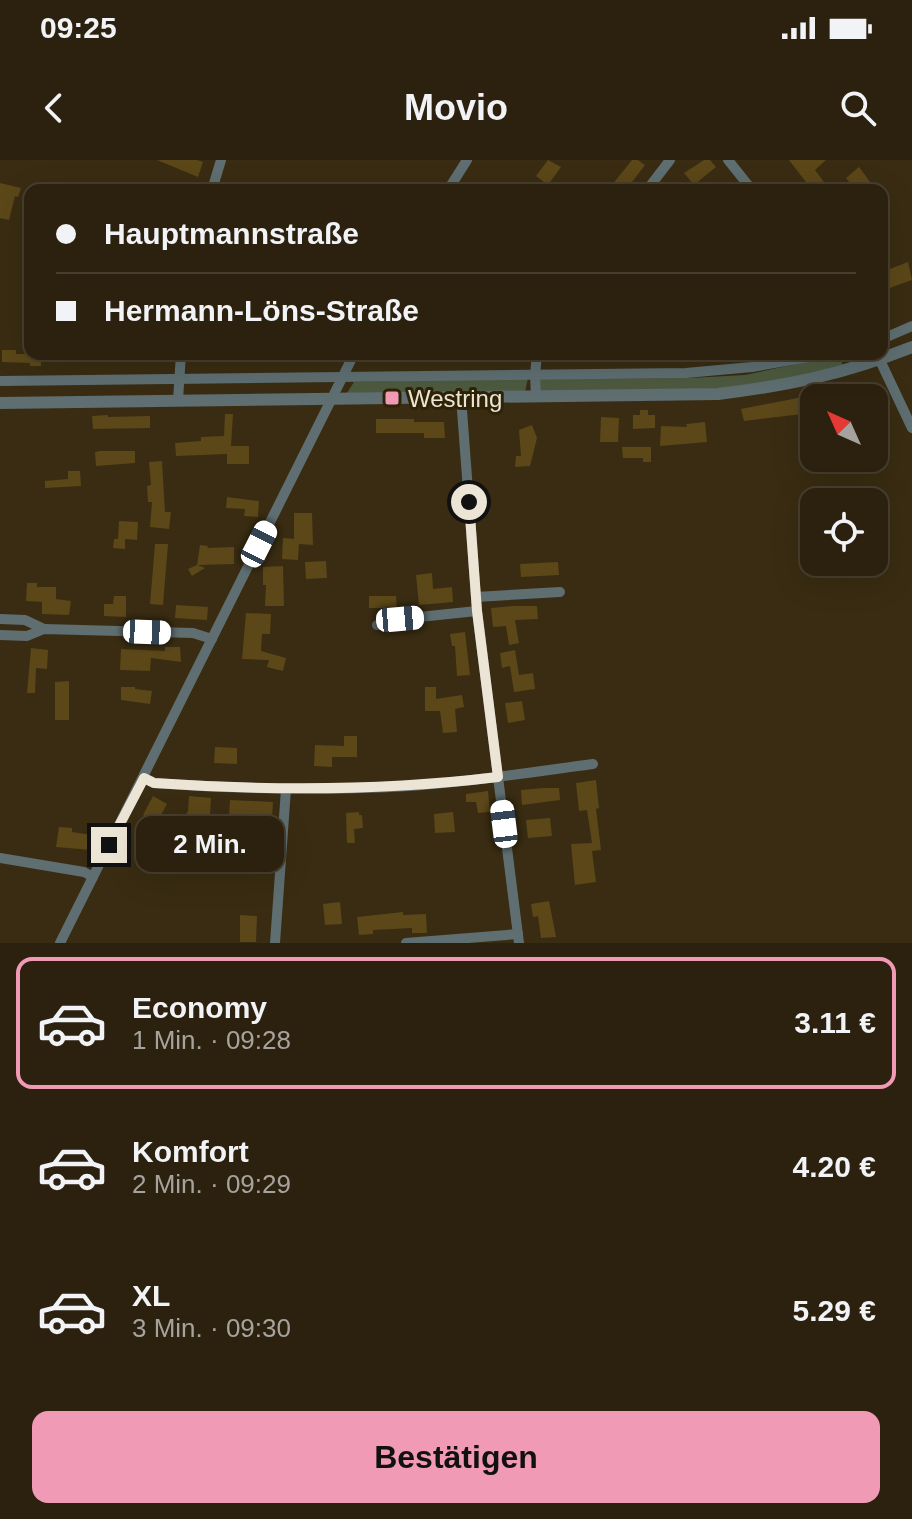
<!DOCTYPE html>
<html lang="de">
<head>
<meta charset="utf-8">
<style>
  body { margin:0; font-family:Arial,sans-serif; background:#332917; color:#f1f3f6; height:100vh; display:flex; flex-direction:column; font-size:30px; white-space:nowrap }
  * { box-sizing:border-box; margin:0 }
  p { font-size:26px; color:#a6a39e }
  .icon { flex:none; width:44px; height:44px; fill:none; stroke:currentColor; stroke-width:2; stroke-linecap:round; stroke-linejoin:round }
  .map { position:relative; height:783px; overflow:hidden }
  .drawer { display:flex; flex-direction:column; background:#2b210e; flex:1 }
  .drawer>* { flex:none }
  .guide { position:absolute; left:24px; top:24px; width:864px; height:176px; border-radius:16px; box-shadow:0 8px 32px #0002,0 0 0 2px #473e2e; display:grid; align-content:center; height:176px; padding:0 32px; background:#2b210e }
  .needle { width:52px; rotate:315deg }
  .fabs { position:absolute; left:800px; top:224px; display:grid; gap:16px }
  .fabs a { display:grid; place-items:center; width:88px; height:88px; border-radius:16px; background:#2b210e; box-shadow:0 8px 32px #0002,0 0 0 2px #473e2e; font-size:40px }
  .end { position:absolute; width:36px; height:36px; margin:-18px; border:10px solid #ece4d5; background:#111; box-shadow:0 0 0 4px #111 }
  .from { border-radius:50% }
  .bubble { position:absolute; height:56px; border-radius:16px; background:#2b210e; box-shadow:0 8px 32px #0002,0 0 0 2px #473e2e; font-size:26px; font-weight:600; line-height:56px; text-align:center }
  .car { position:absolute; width:24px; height:48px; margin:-24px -12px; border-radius:10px; box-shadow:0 0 6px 2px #0007; background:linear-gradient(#fff 24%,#345 0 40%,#fff 0 76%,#345 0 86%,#fff 0) }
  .guide b { display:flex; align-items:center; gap:28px; height:76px; font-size:30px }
  .guide b+b { border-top:2px solid #473e2e }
  .guide i { width:20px; height:20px; background:#f1f3f6 }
  ul { padding:14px 0 0; list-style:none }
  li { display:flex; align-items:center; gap:24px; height:132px; margin:0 16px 12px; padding:0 16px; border:4px solid transparent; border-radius:16px }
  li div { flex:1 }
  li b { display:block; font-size:30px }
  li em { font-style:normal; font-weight:600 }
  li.current { border-color:#f09ab6 }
  li>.icon { width:72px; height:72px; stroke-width:1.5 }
  .button { display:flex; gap:16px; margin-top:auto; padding:16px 32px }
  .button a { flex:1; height:92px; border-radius:16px; background:#f09ab6; color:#111; font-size:32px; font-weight:600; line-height:92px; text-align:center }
  .status { display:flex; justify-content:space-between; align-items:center; height:56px; padding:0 40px; background:#2b210e; direction:ltr }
  .status svg { height:22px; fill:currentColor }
  header { display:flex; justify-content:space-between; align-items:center; height:104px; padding:0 32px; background:#2b210e; font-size:36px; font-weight:600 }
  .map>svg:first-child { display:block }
</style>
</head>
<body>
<div class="status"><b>09:25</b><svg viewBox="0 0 49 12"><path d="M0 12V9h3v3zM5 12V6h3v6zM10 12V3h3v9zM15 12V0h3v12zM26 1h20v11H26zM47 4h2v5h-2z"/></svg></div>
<header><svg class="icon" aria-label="back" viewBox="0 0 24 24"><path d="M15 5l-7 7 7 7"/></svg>Movio<svg class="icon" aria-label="search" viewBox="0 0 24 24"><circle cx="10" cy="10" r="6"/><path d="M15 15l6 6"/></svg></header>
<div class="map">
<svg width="912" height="783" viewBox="0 0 912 783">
  <rect width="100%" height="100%" fill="#392c12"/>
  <g fill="#4d5a3f">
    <path d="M838 195 844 207 746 228 540 232V219L690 218 745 215Z"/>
    <path d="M528 218 525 232 347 233 354 222Z"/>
  </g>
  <g fill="#5b4718">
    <path d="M157 0H197L203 2 198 17Z"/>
    <path d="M548 0 561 7 548 25 536 16Z"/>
    <path d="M632 0H638L645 5 626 30H608Z"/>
    <path d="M704 0H710L716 7 694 25 684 13Z"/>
    <path d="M789 0H826L815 10 824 22 812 30Z"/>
    <path d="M859 7 876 30H856L846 18Z"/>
    <path d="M0 23 21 28 18 37 15 36 9 60 0 58Z"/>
    <path d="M908 102 912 120 892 127 882 135V112Z"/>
    <path d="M2 190H16V194H41V206H30V203L2 202Z"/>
    <path d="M867 225 869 238H818V235Z"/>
    <path d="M808 236 811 253 744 261 741 249Z"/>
    <path d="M640 250H648V255H655V268L633 269V255H640Z"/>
    <path d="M225 254H233L231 286H249V304H227V294L176 296 175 283 201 281V277L224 276Z"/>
    <path d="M108 255V257L150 256V268L93 269 92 256Z"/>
    <path d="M601 257 619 258 618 282H600Z"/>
    <path d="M376 259H414V262H444L445 278H424V273H376Z"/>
    <path d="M705 262 707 282 660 286 661 266 687 267 686 264Z"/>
    <path d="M532 265 537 278 530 306 515 307 516 296H521L519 270Z"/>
    <path d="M622 287H651V302H643V298H623Z"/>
    <path d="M100 291H135V303L96 306 95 292Z"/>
    <path d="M162 301 165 352H171L169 369 150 367 152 342H148L147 326 151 325 149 302Z"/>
    <path d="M68 311H80L81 326 45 328V321L68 319Z"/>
    <path d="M227 337 259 341 258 357 244 356 245 349 226 348Z"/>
    <path d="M294 353H312L313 385 299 384 298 400 282 399 283 378 294 379Z"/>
    <path d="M119 361 138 362 137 380 125 379V389L113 388 114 379H118Z"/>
    <path d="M155 384H168L163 445 150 444Z"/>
    <path d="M200 385 208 386 207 388 234 387V404L198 405 205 408 192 416 188 409 197 405Z"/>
    <path d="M326 401 327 418 306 419 305 402Z"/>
    <path d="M558 402 559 415 521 417 520 404Z"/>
    <path d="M283 406 284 446H265L266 425H263V407Z"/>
    <path d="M432 413 433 429 452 427 453 442 419 445 416 415Z"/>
    <path d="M27 423H37V427H56V439L71 441 69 455 42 454V442L26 441Z"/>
    <path d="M114 436H126V457L104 456V444H113Z"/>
    <path d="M369 436H396L397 448H369Z"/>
    <path d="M176 445 208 447 207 460 175 458Z"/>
    <path d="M513 446H537L538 459 515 460 519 483 509 485 506 466 493 467 491 448Z"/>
    <path d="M246 453 271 454 270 474H262L261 491 286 498 283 511 267 507 269 500 242 499Z"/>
    <path d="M465 472 470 515 457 516 455 486H452L450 474Z"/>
    <path d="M165 487H180L181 502 151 498 150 511 120 510 121 489 165 491Z"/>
    <path d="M31 488 48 490 47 509 36 508 35 533H27Z"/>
    <path d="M515 490 519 515 533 513 535 529 514 532 510 506 502 508 500 493Z"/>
    <path d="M69 521V560H55V522Z"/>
    <path d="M121 527H135V529L152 531 150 544 121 540Z"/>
    <path d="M425 527H436V539L462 535 464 547 455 549 457 572 443 573 440 551H425Z"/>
    <path d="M522 541 525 560 508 563 505 543Z"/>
    <path d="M344 576H357V597H332V607L314 606 315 585 344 586Z"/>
    <path d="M215 587 237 588V604L214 603Z"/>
    <path d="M596 620 599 648 596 649 601 690 592 691 596 722 575 725 571 684 592 683 587 650 579 651 576 623Z"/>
    <path d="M544 628H559L560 640 522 645 521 630Z"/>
    <path d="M488 631 490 652 478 653 476 642H466V634Z"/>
    <path d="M153 636 167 644 151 673 156 677 151 685 171 695 181 676 177 674 188 651 189 636 211 638 210 655H203L185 690 194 694 185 712 164 701 162 704 154 700 156 697 134 683 148 658 143 655Z"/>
    <path d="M230 640 273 642 272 658 229 657Z"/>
    <path d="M359 652V655H362L363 668 354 669 355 683H347L346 653Z"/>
    <path d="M453 652 455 672 435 673 434 654Z"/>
    <path d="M550 658 552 676 528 678 526 660Z"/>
    <path d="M59 667 72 668V672L92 675 91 690 56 687Z"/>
    <path d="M549 741 556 777 541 778 538 756 533 757 531 744Z"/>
    <path d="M340 742 342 764 325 765 323 744Z"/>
    <path d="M403 752V755L426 754 427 773H412V768L373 770V774L359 775 357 757Z"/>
    <path d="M240 755 257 756 256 782H240Z"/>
  </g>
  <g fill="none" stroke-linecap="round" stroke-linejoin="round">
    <g stroke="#5e6e71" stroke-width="10">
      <path d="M728 0 752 30"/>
      <path d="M212 30 221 0"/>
      <path d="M448 30 467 0"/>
      <path d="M647 30 670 0"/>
      <path d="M882 179 912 166"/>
      <path d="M877 194 912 268"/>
      <path d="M0 221 686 213 752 207 825 194"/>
      <path d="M461 237 477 451 519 783"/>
      <path d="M536 237 535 215 537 194"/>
      <path d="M178 240 181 194"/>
      <path d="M476 437 560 432"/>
      <path d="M0 459 25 460 44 469"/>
      <path d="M377 465 400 459 477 451"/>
      <path d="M0 475 27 476 44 469 193 473 212 479"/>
      <path d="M144 618 154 623C239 629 325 631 410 626 471 622 532 612 593 604"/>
      <path d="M0 698 84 712 93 717"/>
      <path d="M60 783 354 194"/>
      <path d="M275 783 286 629"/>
      <path d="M406 783 518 774"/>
    </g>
    <path stroke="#5e6e71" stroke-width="12" d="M0 243 718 234C791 225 844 214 912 187"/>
  </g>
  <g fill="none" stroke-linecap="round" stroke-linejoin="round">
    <path stroke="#ece4d5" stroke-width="10" d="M109 685 144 618 154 623C269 631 383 631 498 617L477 451 469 342"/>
  </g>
  <rect fill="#f09ab6" stroke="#2e2207" stroke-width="3" x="384" y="230" width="16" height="16" rx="4"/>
  <g text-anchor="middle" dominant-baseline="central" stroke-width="6" stroke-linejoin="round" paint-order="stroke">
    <g font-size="24" fill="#ece4d5" stroke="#2e2207" text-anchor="start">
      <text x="408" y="238">Westring</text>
    </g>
  </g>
</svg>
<div class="fabs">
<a><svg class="needle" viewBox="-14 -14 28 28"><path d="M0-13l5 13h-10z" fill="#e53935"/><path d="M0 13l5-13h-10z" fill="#a6a39e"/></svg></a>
<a><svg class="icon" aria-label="locate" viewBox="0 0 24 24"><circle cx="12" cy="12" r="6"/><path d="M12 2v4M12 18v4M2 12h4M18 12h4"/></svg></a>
</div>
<i class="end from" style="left:469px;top:342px"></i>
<i class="end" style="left:109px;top:685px"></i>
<div class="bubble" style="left:136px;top:656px;width:148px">2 Min.</div>
<i class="car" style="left:259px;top:384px;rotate:27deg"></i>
<i class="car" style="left:400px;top:459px;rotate:85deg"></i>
<i class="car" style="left:147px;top:472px;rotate:92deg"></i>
<i class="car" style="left:504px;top:664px;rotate:353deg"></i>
<div class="guide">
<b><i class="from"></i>Hauptmannstraße</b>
<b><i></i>Hermann-Löns-Straße</b>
</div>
</div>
<section class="drawer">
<ul>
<li class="current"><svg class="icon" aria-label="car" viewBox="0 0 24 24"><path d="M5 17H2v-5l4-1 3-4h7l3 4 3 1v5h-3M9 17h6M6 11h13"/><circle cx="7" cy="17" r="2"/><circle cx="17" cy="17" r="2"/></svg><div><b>Economy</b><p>1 Min. · 09:28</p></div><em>3.11 €</em></li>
<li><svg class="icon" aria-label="car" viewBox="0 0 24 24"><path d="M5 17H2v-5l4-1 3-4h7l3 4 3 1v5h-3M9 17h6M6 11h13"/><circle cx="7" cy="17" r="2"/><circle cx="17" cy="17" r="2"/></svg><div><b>Komfort</b><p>2 Min. · 09:29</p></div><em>4.20 €</em></li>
<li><svg class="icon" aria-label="car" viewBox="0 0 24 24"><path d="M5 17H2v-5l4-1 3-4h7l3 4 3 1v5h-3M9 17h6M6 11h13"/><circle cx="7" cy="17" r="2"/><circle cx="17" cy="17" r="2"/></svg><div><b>XL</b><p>3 Min. · 09:30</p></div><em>5.29 €</em></li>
</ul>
<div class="button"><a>Bestätigen</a></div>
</section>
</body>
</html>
